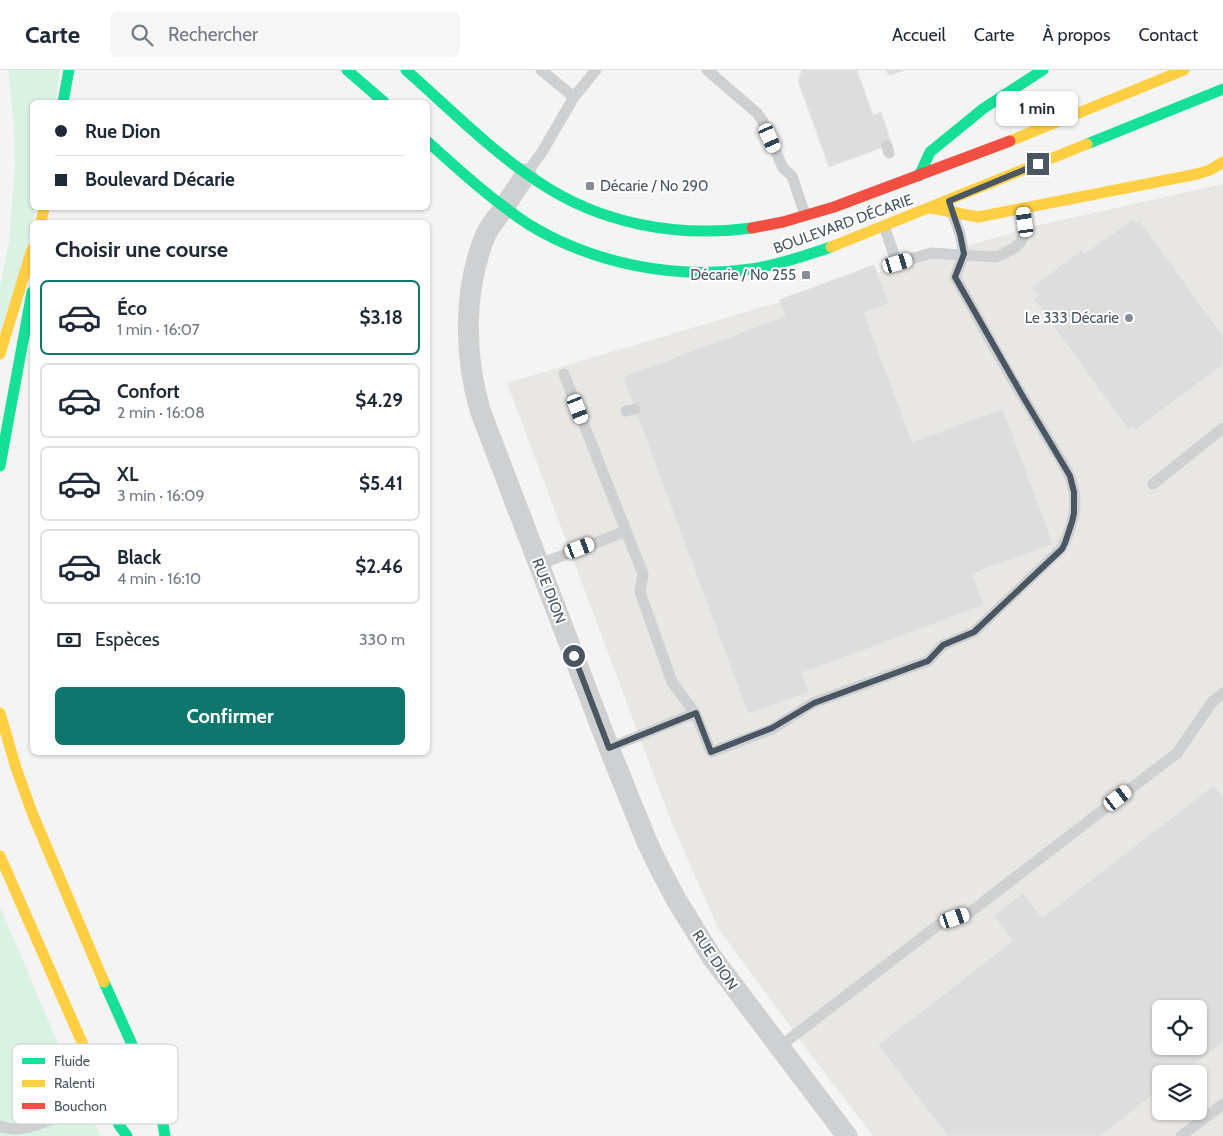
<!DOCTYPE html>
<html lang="fr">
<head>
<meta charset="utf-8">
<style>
  body { margin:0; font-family:Cabin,sans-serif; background:#f6f6f7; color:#1f2937; height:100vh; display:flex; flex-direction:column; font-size:19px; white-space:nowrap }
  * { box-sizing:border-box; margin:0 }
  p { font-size:16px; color:#747a83 }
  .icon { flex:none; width:28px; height:28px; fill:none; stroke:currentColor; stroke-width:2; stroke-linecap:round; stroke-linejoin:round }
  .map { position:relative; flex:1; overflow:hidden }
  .side { position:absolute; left:30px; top:150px; width:400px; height:535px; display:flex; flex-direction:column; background:#fff; border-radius:8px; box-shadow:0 1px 4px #0004 }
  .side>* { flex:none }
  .top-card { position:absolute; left:30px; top:30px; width:400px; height:110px; border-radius:8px; box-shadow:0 1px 4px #0004; display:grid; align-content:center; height:110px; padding:0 25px; background:#fff }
  .buttons { position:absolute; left:1152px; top:930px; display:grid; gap:10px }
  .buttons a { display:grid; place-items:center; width:55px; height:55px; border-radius:8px; background:#fff; box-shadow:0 1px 4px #0004; font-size:25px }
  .end { position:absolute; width:22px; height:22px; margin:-11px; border:6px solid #4a5661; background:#fff; box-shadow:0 0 0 2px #fff }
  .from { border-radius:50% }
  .bubble { position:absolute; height:35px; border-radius:8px; background:#fff; box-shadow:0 1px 4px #0004; font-size:16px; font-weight:700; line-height:35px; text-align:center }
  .car { position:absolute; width:15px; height:30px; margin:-15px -8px; border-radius:6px; box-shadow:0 0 4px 1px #0007; background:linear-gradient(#fff 24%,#345 0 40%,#fff 0 76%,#345 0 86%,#fff 0) }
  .top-card b { display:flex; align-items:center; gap:18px; height:48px; font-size:19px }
  .top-card b+b { border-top:1px solid #e0e1e3 }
  .top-card i { width:12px; height:12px; background:#1f2937 }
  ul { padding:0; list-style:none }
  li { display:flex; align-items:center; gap:15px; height:75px; margin:0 10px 8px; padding:0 15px; border:2px solid #e0e1e3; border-radius:8px }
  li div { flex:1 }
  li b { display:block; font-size:19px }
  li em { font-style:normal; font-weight:700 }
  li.selected { border-color:#0f766e }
  li>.icon { width:45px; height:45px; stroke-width:1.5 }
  h2 { padding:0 25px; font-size:22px; line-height:60px }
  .pay { display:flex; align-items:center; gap:12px; height:55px; padding:0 25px; font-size:19px }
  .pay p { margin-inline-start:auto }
  .primary-button { display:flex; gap:10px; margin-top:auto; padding:10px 25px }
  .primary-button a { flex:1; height:58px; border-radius:8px; background:#0f766e; color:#fff; font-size:20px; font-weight:700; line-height:58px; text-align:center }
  header { display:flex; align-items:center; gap:30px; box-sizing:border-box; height:70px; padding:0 25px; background:#fff; border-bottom:1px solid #e0e1e3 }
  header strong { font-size:24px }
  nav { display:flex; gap:28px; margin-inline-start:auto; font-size:18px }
  .search { width:350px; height:45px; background:#f6f6f7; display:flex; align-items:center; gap:12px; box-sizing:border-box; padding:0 18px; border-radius:8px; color:#747a83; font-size:19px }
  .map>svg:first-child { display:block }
</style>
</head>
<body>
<header>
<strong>Carte</strong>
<div class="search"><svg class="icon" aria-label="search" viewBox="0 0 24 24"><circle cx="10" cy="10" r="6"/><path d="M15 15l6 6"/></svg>Rechercher</div>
<nav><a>Accueil</a><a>Carte</a><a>À propos</a><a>Contact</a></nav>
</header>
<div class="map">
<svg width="1223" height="1066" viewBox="0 0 1223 1066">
  <rect width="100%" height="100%" fill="#f4f4f4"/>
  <path fill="#e8e7e3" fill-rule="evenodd" d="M1223 114V1066H873L820 997 718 858 671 751 507 313 1035 156ZM1161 939H1199V976H1161ZM1161 1004H1199V1041H1161Z"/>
  <g fill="#d9f2e3">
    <path d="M8 0H60L55 32H32V138H35L24 188 0 263V216L9 172 15 97 14 56Z"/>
    <path d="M0 837 54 964 101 1066H0Z"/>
  </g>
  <g fill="#ddddde" stroke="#e5e6e7" fill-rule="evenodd">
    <path d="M802 0H857L873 45 881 42 892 74 829 97 798 11Z"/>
    <path d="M886 0H906L889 6Z"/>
    <path d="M1133 149 1136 153 1139 150 1223 266V295L1135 360 1132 356 1128 359 1034 229 1039 225 1031 218 1082 180 1084 184Z"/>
    <path d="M874 195 889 233 864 243 912 372 1003 339 1053 474 972 504 984 535 802 603 809 622 748 644 623 307 785 246 779 230Z"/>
    <path d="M1214 715 1223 728V972L1181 1004H1161V1019L1100 1066H948L878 975 1013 871 994 846 1023 823 1042 848ZM1161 939H1199V976H1161Z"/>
  </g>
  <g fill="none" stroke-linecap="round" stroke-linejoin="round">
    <g stroke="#ced0d2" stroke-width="11">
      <path d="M541 0 574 27"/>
      <path d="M707 0 757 43 763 52 783 98 792 106 805 145"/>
      <path d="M887 76 889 83"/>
      <path d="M526 104 542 82 574 27 596 0"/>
      <path d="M884 156 897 193 931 183 996 187 1003 184 1014 178 1020 173 1025 163 1023 139"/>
      <path d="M564 304 643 504 640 522 672 612 695 643 609 678"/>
      <path d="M626 341 635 339"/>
      <path d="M1153 414 1223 358"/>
      <path d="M538 495 626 461"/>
      <path d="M695 643 711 682 772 659 813 633 928 591 943 575 974 562 1061 479C1072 459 1079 435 1072 413 1069 401 1061 390 1054 379 1044 362 1033 344 1023 327 999 288 978 247 955 207L964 184 960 164 953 144"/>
      <path d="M779 977 941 853 969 843 1177 683 1213 631 1223 623"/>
      <path d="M0 1056C21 1066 54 1048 74 1039"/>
      <path d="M1181 1066 1223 1034"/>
    </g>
    <path stroke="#ced0d2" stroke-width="21" d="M526 104C518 117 509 129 501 142 496 149 490 156 486 164 463 219 464 284 480 340L609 678 647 772 660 799 677 831 711 886 847 1066"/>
    <g stroke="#16e098" stroke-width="11">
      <path d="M347 0 384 32"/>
      <path d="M406 0C448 37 490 80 537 111 600 154 677 168 752 158"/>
      <path d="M63 32 69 0"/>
      <path d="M428 72C460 101 492 130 528 154 593 194 676 210 751 199 778 195 805 186 831 177"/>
      <path d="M1087 74 1223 19"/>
      <path d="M919 106 930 82 984 38 1043 0"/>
      <path d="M0 396 32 222"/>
      <path d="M104 912 160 1037 165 1066"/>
      <path d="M84 977 119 1055 127 1066"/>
    </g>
    <g stroke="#ffcf43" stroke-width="11">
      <path d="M1010 71 1184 0"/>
      <path d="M931 138 978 147 1197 104 1210 100 1223 92"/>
      <path d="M41 152 44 138"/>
      <path d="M831 177 1087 74"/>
      <path d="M0 284 32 179"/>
      <path d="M0 643 16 698 33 745 104 912"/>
      <path d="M0 786 84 977"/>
    </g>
    <path stroke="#f24e42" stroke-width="11" d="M752 158 783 152 834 137 1010 71"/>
  </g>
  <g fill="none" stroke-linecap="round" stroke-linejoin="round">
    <path stroke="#4a5661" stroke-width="6" d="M574 586 609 678 696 643 711 682 772 658 814 633 928 591 943 575 974 562 1062 479 1065 473 1072 452 1074 443V422L1070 406 1022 325 955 207 964 184 960 164 949 131 1038 94"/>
  </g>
  <g fill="#868d94" stroke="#fff" stroke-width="2">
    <rect x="585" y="111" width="10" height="10" rx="2.5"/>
    <rect x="801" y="200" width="10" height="10" rx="2.5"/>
    <circle cx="1129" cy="248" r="5"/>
  </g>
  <g text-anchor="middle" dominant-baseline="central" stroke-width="4" stroke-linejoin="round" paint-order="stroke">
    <g font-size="15" fill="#4a5661" stroke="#fff" text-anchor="end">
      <text x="600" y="116" text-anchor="start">Décarie / No 290</text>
      <text x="796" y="205">Décarie / No 255</text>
      <text x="1119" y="248">Le 333 Décarie</text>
    </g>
    <g font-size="15" fill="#4a5661" stroke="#fff">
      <text transform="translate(843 154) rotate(-20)">BOULEVARD DÉCARIE</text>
      <text transform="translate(549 521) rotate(69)">RUE DION</text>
      <text transform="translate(715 890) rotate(56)">RUE DION</text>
    </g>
  </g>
  <rect x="12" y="974" width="166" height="80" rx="8" fill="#fff" stroke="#c9ccd0" stroke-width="1"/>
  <rect x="22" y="988" width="23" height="6" fill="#16e098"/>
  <rect x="22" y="1010" width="23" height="7" fill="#ffcf43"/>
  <rect x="22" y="1033" width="23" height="6" fill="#f24e42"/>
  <g font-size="14" fill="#4a5661">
    <text x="54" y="996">Fluide</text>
    <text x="54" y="1018">Ralenti</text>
    <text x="54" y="1041">Bouchon</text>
  </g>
</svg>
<div class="buttons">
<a><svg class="icon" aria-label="locate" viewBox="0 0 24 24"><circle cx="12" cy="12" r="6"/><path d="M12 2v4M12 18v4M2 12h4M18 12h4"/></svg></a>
<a><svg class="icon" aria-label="layers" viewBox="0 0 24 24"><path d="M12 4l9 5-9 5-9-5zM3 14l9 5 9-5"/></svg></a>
</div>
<i class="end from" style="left:574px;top:586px"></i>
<i class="end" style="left:1038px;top:94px"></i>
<div class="bubble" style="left:996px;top:21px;width:82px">1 min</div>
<i class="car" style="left:770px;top:68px;rotate:156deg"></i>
<i class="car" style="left:1025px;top:152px;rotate:352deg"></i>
<i class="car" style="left:898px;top:193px;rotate:73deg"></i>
<i class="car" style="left:578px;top:339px;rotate:159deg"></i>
<i class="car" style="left:580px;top:478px;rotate:69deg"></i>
<i class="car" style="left:1118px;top:728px;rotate:52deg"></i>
<i class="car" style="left:955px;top:848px;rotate:71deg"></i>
<div class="top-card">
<b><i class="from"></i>Rue Dion</b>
<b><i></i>Boulevard Décarie</b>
</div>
<section class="side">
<h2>Choisir une course</h2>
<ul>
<li class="selected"><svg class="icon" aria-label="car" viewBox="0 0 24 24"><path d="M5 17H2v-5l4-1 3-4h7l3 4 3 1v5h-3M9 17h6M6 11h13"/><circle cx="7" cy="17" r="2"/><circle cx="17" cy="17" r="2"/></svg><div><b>Éco</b><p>1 min · 16:07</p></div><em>$3.18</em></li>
<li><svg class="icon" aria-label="car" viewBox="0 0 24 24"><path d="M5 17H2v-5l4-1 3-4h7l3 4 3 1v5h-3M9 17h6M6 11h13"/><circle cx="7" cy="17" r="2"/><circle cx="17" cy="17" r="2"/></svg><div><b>Confort</b><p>2 min · 16:08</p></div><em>$4.29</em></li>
<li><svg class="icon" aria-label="car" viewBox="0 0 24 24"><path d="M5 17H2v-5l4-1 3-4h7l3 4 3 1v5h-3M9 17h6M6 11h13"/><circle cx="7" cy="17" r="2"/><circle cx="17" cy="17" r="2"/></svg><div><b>XL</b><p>3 min · 16:09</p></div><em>$5.41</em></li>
<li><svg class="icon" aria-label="car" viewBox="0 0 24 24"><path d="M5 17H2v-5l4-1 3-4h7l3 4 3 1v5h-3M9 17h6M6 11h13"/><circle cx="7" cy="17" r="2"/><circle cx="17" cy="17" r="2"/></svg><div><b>Black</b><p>4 min · 16:10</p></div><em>$2.46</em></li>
</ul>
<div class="pay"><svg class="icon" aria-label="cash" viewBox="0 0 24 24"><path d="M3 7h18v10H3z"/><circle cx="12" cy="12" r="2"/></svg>Espèces<p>330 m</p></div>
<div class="primary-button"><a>Confirmer</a></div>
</section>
</div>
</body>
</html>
